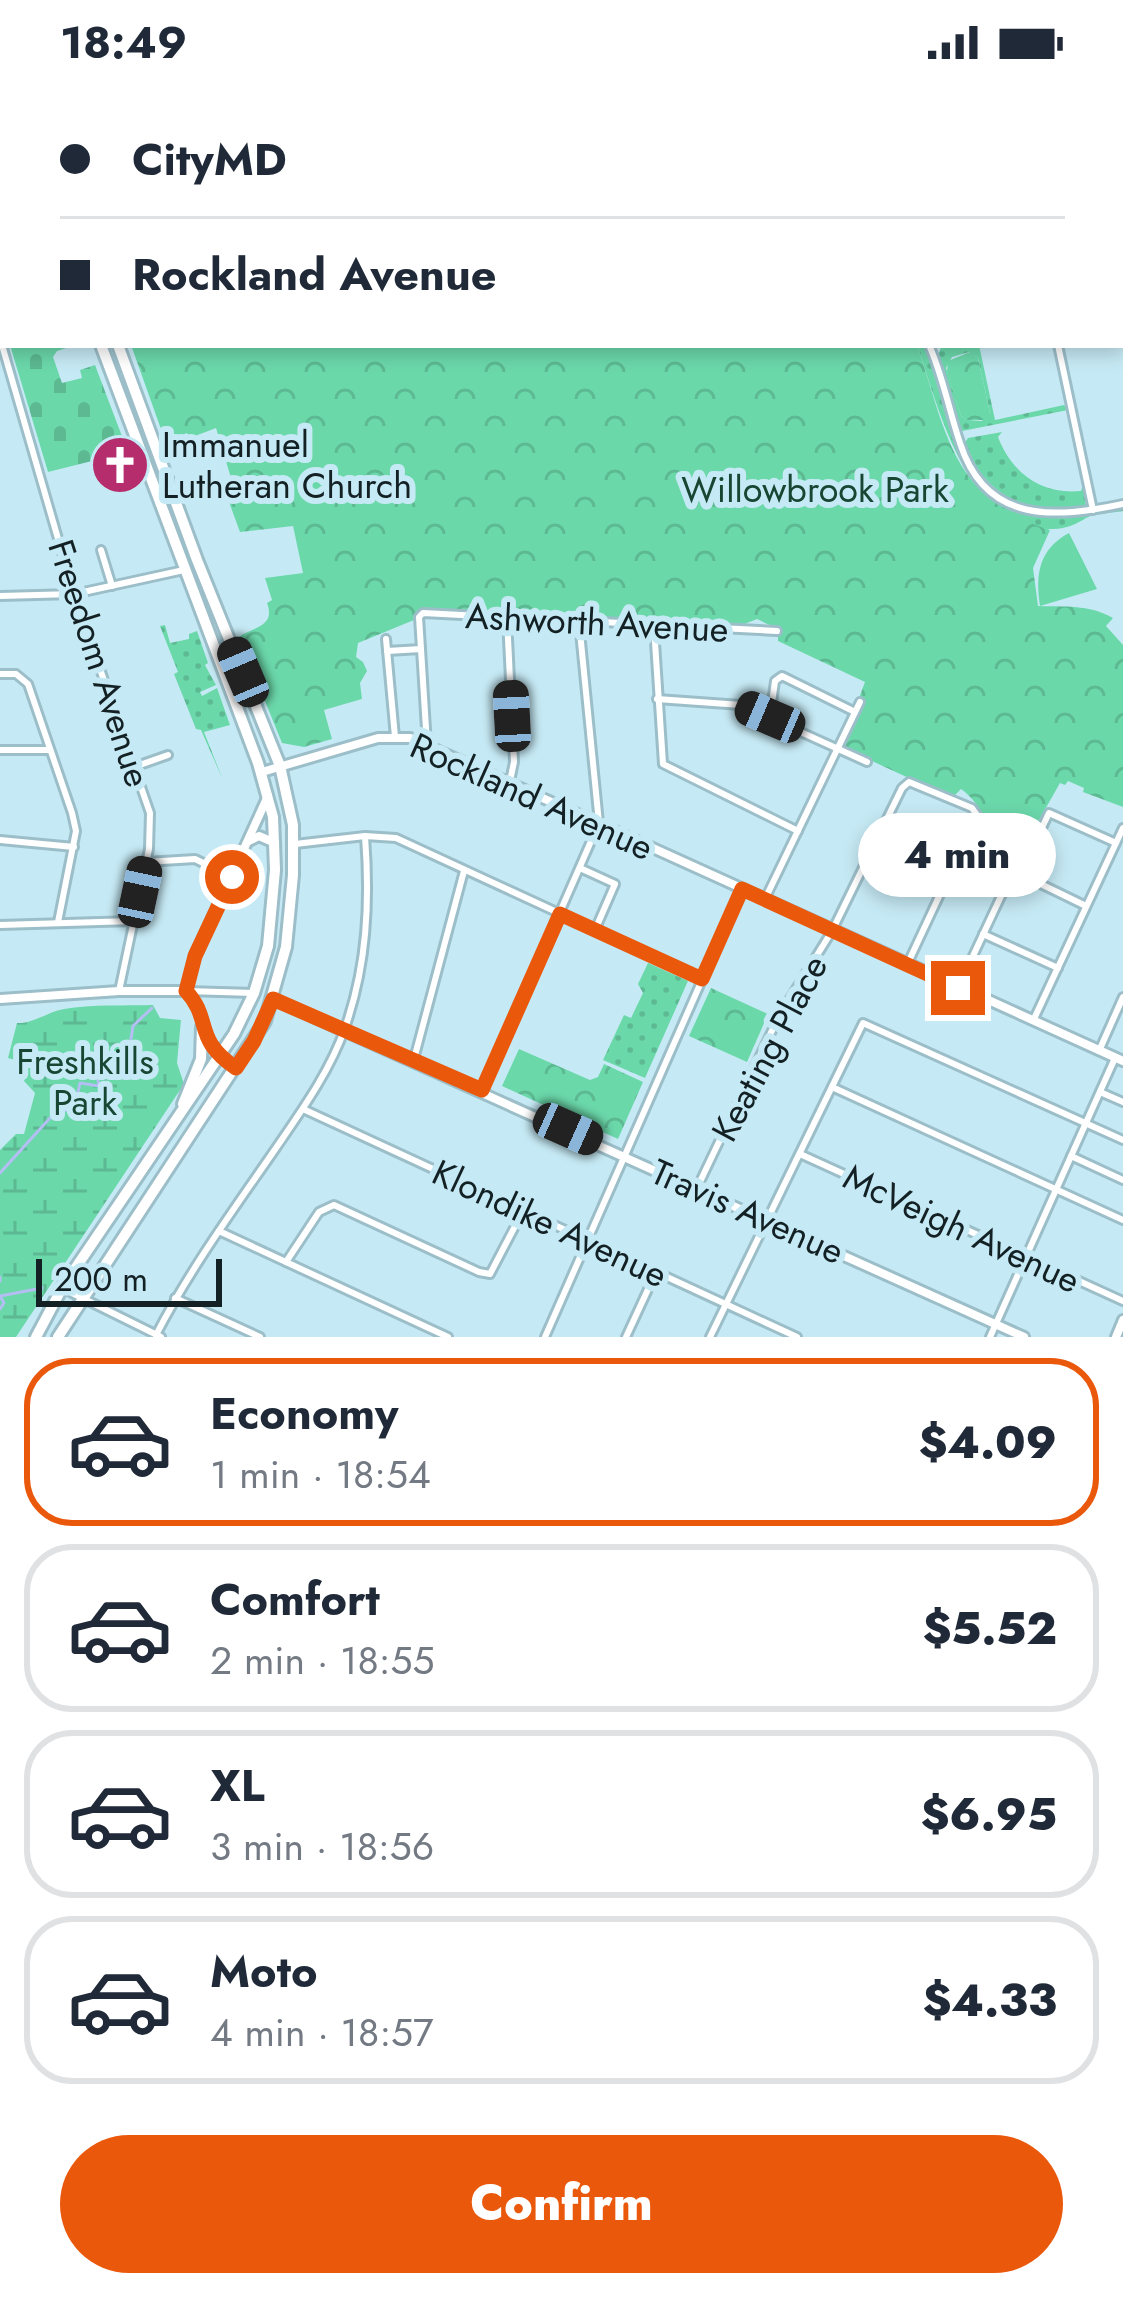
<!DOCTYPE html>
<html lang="en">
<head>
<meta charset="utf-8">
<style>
  body { margin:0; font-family:Jost,sans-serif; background:#f2f2f3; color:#1f2937; height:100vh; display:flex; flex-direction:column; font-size:45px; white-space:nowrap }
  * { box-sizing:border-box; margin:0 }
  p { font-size:39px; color:#747a83 }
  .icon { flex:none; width:66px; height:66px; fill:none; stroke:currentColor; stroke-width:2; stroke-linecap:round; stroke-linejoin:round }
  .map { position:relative; height:1253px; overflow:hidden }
  .details { display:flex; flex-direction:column; background:#fff; flex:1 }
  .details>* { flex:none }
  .top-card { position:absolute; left:0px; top:0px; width:1125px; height:264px; box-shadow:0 6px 18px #0003; display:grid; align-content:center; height:264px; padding:0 60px; background:#fff }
  .scale { position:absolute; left:36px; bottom:30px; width:186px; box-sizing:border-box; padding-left:12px; border:6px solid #132024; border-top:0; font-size:33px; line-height:42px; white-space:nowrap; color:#132024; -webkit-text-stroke:9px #c6eaf5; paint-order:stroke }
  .end { position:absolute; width:54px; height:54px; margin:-27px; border:15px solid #ea580c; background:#fff; box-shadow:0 0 0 6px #fff }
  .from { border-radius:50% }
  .bubble { position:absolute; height:84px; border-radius:42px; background:#fff; box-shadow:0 6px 18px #0003; font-size:39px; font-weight:800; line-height:84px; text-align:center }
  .car { position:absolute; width:36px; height:72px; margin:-36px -18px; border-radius:15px; box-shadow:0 0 9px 3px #0007; background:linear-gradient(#222 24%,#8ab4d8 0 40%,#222 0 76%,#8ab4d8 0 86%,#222 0) }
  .top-card b { display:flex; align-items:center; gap:42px; height:114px; font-size:45px }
  .top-card b+b { border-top:3px solid #e0e1e3 }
  .top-card i { width:30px; height:30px; background:#1f2937 }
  ul { padding:21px 0 0; list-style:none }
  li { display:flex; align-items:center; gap:36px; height:168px; margin:0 24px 18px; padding:0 36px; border:6px solid #e0e1e3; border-radius:48px }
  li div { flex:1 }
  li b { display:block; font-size:45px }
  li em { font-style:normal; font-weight:800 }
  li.on { border-color:#ea580c }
  li>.icon { width:108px; height:108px; stroke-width:1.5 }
  .primary-button { display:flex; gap:24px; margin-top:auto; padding:24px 60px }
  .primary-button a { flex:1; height:138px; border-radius:72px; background:#ea580c; color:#fff; font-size:48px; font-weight:800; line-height:138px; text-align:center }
  .status { display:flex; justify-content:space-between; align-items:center; height:84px; padding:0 60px; background:#fff; direction:ltr }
  .status svg { height:33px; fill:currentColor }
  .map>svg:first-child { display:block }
</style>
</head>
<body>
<div class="status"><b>18:49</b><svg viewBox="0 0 49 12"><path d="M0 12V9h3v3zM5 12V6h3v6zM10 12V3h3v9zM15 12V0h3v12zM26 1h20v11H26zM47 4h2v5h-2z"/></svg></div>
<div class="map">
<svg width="1123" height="1253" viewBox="0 0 1123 1253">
  <defs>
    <pattern id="grass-dots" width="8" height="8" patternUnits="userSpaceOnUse" patternTransform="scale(3)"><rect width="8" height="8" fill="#6bd8aa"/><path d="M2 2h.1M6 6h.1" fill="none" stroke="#5cb992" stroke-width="1.8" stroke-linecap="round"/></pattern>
    <pattern id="forest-crowns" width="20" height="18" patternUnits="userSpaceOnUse" patternTransform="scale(3)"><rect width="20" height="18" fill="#6bd8aa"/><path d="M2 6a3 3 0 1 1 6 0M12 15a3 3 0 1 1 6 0" fill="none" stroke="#5cb992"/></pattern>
    <pattern id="wetland-marsh" width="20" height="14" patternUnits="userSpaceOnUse" patternTransform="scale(3)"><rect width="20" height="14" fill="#6bd8aa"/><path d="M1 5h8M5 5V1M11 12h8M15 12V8" fill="none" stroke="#5cb992"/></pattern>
    <pattern id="cemetery-stones" width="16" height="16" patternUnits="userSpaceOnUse" patternTransform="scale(3)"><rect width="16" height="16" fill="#6bd8aa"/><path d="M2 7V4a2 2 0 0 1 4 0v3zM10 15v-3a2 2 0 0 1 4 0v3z" fill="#5cb992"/></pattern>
  </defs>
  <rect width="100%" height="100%" fill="#c6eaf5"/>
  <g fill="url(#grass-dots)" fill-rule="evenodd">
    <path d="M917 261H925L928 267C931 284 939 301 944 319 974 428 1015 446 1123 423V427C1112 429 1096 429 1086 434 1078 439 1067 445 1053 445 966 446 939 324 917 261Z"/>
    <path d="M942 261H979L995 336 1064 321 1068 326 962 347 938 271ZM969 268 978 274 990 329 982 337 967 336 961 332 946 284 952 273Z"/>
    <path d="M1002 348 998 353C1012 389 1041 411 1081 407L1083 401 1086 423C1034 441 983 408 964 360L968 354Z"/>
    <path d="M165 541 170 559 189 555V550L197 547 208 579 205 581 216 601 200 608 202 612 217 604 230 641 204 648 223 696 201 646 196 645 174 590 178 588 160 542Z"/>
    <path d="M648 879 688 897 645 994 603 976 624 931 631 934 643 909 638 900Z"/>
  </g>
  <g fill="url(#forest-crowns)">
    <path d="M95 0H729L730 3H95Z"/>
    <path d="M131 261H917C947 349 951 414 1050 446L1033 484 1038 522C1065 523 1088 520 1113 534L1106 542 1123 561V723L1083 708 1084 704 1068 697 1065 701 1060 699 1030 752C981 751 988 724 961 705L952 714 846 665 844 660 864 618 859 614 865 598 778 557V545L757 535 737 543 422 526 414 536 358 559 356 573 363 578 367 587 360 599 362 615 324 626 332 655 304 663 282 659 239 553C253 543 276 543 267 519L272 516 265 494 303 489 293 442 240 448 229 418 234 404 216 344 190 354 187 349 169 356 167 362Z"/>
    <path d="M970 268 978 274 990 329 986 336H967L961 332 947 288 948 277Z"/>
    <path d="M711 904 768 930 747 978 689 952Z"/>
    <path d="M519 965 590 996 598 993 604 980 643 998 618 1055 502 1002Z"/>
  </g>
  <path fill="url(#wetland-marsh)" d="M153 921 160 934 181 936 177 979 184 1000 16 1253H0V1066L16 1050H24L35 1009 24 997 29 980 8 974 17 939C33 940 47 928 64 925 92 920 124 922 153 921Z"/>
  <path fill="url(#cemetery-stones)" d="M10 261H75L57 267 53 273 62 299 82 294 80 286 95 281 128 368 48 388Z"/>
  <path fill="#6bd8aa" d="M1069 449 1097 505 1040 522C1035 490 1039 465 1069 449Z"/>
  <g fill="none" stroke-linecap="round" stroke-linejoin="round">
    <g stroke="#b3bff3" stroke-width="3">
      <path d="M0 1089 50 1034 75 1022 80 999 99 1002 96 986 108 973 130 961 133 942 152 924"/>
      <path d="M0 1193V1197"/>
      <path d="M0 1225 4 1219 0 1212 42 1204"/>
    </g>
    <defs>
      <g id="street">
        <path d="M740 0 741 3"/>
        <path d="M772 0 773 3"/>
        <path d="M1016 0 1018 3"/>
        <path d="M935 3 949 0"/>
        <path d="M0 130 3 129"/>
        <path d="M0 207 3 206"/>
        <path d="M0 254 74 510 150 729 149 765 119 907"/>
        <path d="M929 261C943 292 949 327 960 359 986 441 1056 434 1123 420"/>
        <path d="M1058 261 1093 426"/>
        <path d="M101 466 112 502"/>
        <path d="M0 512 74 510 184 486"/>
        <path d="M507 534 514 678 510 697"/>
        <path d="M654 543 663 680 798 747"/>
        <path d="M386 555 395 653"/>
        <path d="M387 567 421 565"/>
        <path d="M0 590H16L28 600 72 729 76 747 58 838"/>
        <path d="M657 615 741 621 867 678"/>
        <path d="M770 633 775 597 782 592 855 628"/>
        <path d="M427 661 419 533 423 529 777 547"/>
        <path d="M0 666H50"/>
        <path d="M134 683 168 671"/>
        <path d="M0 756 74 763"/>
        <path d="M295 760 365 752 396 754 702 895"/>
        <path d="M146 778 195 775 232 793"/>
        <path d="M580 784 615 800 595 846"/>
        <path d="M1014 787 1086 822"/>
        <path d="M765 815 860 618"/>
        <path d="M0 841 133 837"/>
        <path d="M983 850 1058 884"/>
        <path d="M958 904 1024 763 1038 752 1049 729 1116 759"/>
        <path d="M186 907 254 909"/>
        <path d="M1033 937 1123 744"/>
        <path d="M1099 967 1123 913"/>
        <path d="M414 975 464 787"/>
        <path d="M832 1003 1123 1136"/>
        <path d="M482 1006 599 739 579 538"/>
        <path d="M1100 1008 1123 1018"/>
        <path d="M303 1025 797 1253"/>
        <path d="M800 1070 1123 1217"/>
        <path d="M1071 1072 1123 1096"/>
        <path d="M697 1104 778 934 832 847 902 704 909 698 972 724 977 731 907 881"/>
        <path d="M219 1147 448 1253"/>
        <path d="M286 1178 319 1128 334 1121 479 1188 490 1190 523 1127"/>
        <path d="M62 1204 161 1253"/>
        <path d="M175 1214 260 1253"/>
        <path d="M156 1251C190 1185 234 1125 276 1064 302 1026 330 987 345 944 367 881 370 818 365 752"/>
        <path d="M545 1253 742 805"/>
        <path d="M626 1253 656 1188"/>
        <path d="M710 1253 863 939 1123 1056"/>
        <path d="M990 1253 1115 974"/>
      </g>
      <g id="secondary">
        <path d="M0 64 3 63"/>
        <path d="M262 688 378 654H410L1123 977"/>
        <path d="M249 757 259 752 275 759"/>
        <path d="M0 915 119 907H186"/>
        <path d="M273 915 1024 1253"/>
        <path d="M236 984C192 953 213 936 186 907L195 872 268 712"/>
        <path d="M1116 1253 1123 1236"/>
      </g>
      <g id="primary">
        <path d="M11 0V3"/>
        <path d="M28 0V3"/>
        <path d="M183 1020 201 975 202 943"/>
        <path d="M36 1253 62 1204 234 950 254 909 268 862 275 786 273 733 258 679 101 261"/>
        <path d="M58 1253 265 937 286 863 293 791V741L280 682 197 476 118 261"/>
      </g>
    </defs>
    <use href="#street" stroke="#9cbec9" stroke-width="12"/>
    <use href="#secondary" stroke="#9cbec9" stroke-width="14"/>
    <use href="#primary" stroke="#9cbec9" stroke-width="16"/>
    <use href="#street" stroke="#fff" stroke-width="6"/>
    <use href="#secondary" stroke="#fff" stroke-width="8"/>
    <use href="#primary" stroke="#fff" stroke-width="10"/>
  </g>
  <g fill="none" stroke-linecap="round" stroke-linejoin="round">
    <path stroke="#ea580c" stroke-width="15" d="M232 793 195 872 186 907C213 936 192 954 236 984L254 957 273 915 482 1006 560 830 702 895 742 805 958 904"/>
  </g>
  <defs>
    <symbol id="church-disc" viewBox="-11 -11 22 22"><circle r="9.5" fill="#b62d6d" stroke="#c6eaf5"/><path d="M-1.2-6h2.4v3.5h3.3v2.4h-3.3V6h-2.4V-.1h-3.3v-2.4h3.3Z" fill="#fff"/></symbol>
  </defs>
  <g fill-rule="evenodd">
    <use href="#church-disc" x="87" y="348" width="66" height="66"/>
  </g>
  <g text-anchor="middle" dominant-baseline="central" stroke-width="12" stroke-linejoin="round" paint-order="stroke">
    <g font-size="36" fill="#132024" stroke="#c6eaf5" text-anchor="start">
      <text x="162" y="360">Immanuel<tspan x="162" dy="41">Lutheran Church</tspan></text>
    </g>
    <g font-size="36" fill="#174633" stroke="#c6eaf5">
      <text x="815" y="405">Willowbrook Park</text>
      <text x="85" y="977">Freshkills<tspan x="85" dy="41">Park</tspan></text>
    </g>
    <g font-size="36" fill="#132024" stroke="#c6eaf5">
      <text transform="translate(597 538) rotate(3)">Ashworth Avenue</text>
      <text transform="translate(100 579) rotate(72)">Freedom Avenue</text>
      <text transform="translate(532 712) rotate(24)">Rockland Avenue</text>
      <text transform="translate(769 964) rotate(-62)">Keating Place</text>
      <text transform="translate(748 1127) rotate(24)">Travis Avenue</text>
      <text transform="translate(550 1139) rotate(25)">Klondike Avenue</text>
      <text transform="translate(962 1144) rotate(25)">McVeigh Avenue</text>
    </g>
  </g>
</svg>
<div class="scale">200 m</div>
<i class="end from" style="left:232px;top:793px"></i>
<i class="end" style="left:958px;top:904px"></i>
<div class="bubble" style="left:858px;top:729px;width:198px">4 min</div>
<i class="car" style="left:243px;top:588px;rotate:337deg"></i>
<i class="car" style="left:512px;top:632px;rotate:357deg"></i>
<i class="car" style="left:770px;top:633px;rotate:293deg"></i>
<i class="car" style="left:140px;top:808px;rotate:12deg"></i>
<i class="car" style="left:568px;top:1045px;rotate:114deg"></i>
<div class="top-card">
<b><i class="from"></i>CityMD</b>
<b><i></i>Rockland Avenue</b>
</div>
</div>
<section class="details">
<ul>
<li class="on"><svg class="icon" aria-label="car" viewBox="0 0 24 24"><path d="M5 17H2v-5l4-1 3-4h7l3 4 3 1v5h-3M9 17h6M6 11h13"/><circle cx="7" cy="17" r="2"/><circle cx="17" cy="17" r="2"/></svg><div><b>Economy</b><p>1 min · 18:54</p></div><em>$4.09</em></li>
<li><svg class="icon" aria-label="car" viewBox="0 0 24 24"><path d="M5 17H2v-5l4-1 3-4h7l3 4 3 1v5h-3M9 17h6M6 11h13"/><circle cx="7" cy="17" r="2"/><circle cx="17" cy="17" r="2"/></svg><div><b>Comfort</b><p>2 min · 18:55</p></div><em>$5.52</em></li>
<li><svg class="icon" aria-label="car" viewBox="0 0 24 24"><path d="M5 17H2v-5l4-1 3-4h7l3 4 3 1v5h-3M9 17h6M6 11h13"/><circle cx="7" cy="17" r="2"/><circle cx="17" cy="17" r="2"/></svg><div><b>XL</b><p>3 min · 18:56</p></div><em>$6.95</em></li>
<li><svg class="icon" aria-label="car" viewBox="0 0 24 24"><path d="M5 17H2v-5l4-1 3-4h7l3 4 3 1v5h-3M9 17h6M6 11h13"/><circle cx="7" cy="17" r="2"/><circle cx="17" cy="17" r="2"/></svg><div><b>Moto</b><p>4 min · 18:57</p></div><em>$4.33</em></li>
</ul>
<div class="primary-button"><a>Confirm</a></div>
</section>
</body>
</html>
